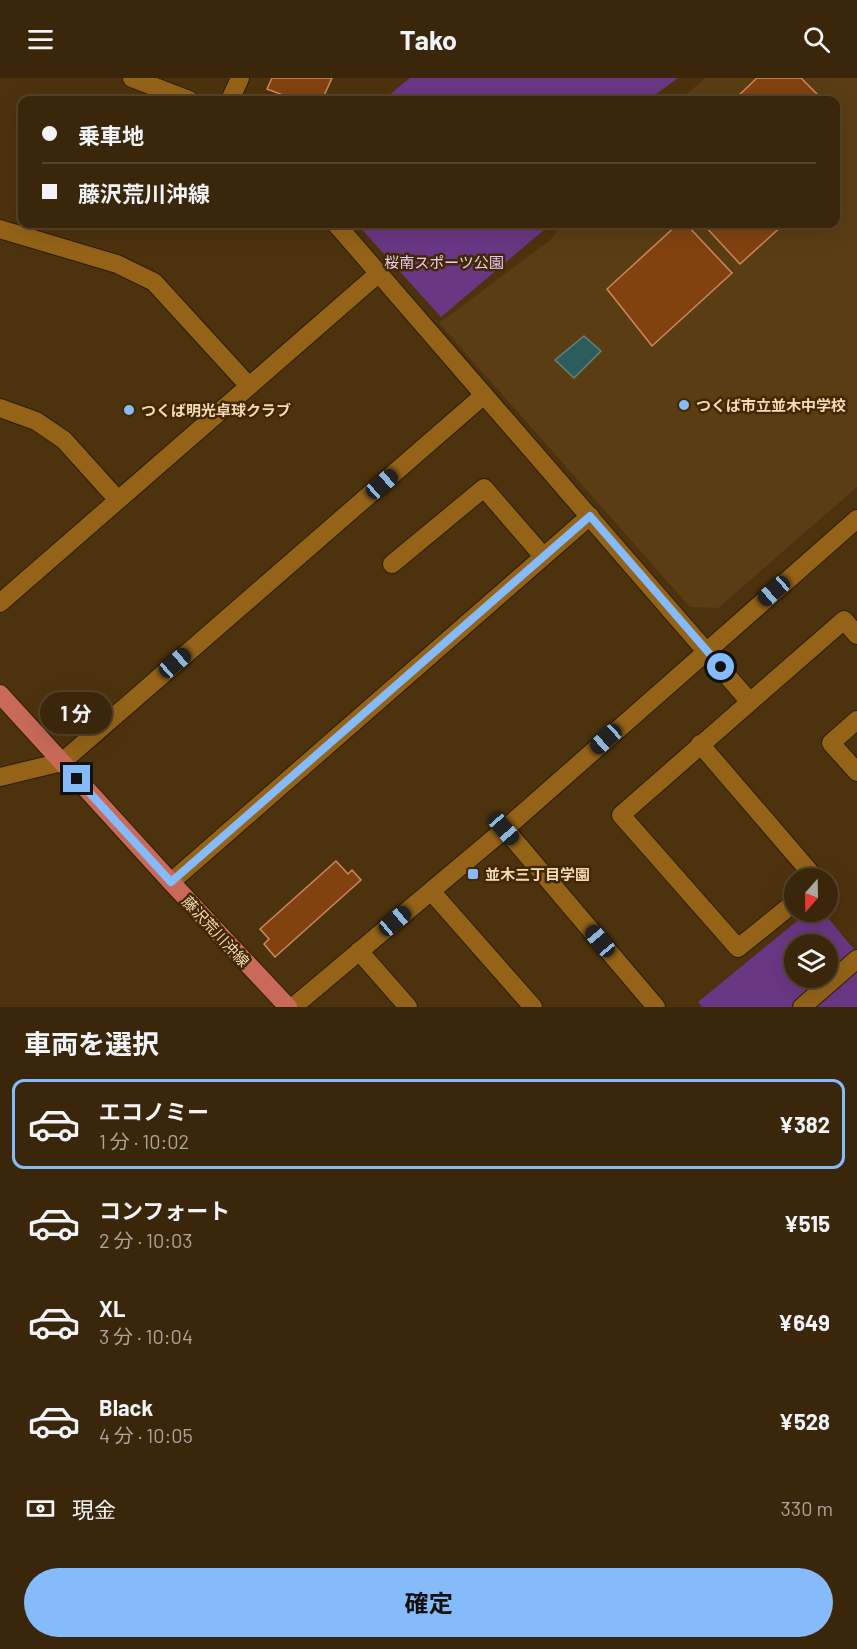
<!DOCTYPE html>
<html lang="ja">
<head>
<meta charset="utf-8">
<style>
  body { margin:0; font-family:Barlow,"Noto Sans JP",sans-serif; background:#453218; color:#f1f3f6; height:100vh; display:flex; flex-direction:column; font-size:22px; white-space:nowrap }
  * { box-sizing:border-box; margin:0 }
  p { font-size:20px; color:#aba59c }
  .icon { flex:none; width:33px; height:33px; fill:none; stroke:currentColor; stroke-width:2; stroke-linecap:round; stroke-linejoin:round }
  .map { position:relative; height:929px; overflow:hidden }
  .details { display:flex; flex-direction:column; background:#3a260a; flex:1 }
  .details>* { flex:none }
  .top-card { position:absolute; left:18px; top:18px; width:822px; height:132px; border-radius:12px; box-shadow:0 6px 24px #0002,0 0 0 2px #54432b; display:grid; align-content:center; height:132px; padding:0 24px; background:#3a260a }
  .needle { width:39px; rotate:200deg }
  .tools { position:absolute; left:784px; top:790px; display:grid; gap:12px }
  .tools a { display:grid; place-items:center; width:54px; height:54px; border-radius:50%; background:#3a260a; box-shadow:0 6px 24px #0002,0 0 0 2px #54432b; font-size:30px }
  .end { position:absolute; width:27px; height:27px; margin:-14px; border:8px solid #85bbfb; background:#111; box-shadow:0 0 0 3px #111 }
  .from { border-radius:50% }
  .bubble { position:absolute; height:42px; border-radius:21px; background:#3a260a; box-shadow:0 6px 24px #0002,0 0 0 2px #54432b; font-size:20px; font-weight:700; line-height:42px; text-align:center }
  .car { position:absolute; width:18px; height:36px; margin:-18px -9px; border-radius:8px; box-shadow:0 0 4px 2px #0007; background:linear-gradient(#222 24%,#8ab4d8 0 40%,#222 0 76%,#8ab4d8 0 86%,#222 0) }
  .top-card b { display:flex; align-items:center; gap:21px; height:57px; font-size:22px }
  .top-card b+b { border-top:2px solid #54432b }
  .top-card i { width:15px; height:15px; background:#f1f3f6 }
  ul { padding:0; list-style:none }
  li { display:flex; align-items:center; gap:18px; height:90px; margin:0 12px 9px; padding:0 12px; border:3px solid transparent; border-radius:12px }
  li div { flex:1 }
  li b { display:block; font-size:22px }
  li em { font-style:normal; font-weight:700 }
  li.current { border-color:#85bbfb }
  li>.icon { width:54px; height:54px; stroke-width:1.5 }
  h2 { padding:0 24px; font-size:27px; line-height:72px }
  .pay { display:flex; align-items:center; gap:15px; height:66px; padding:0 24px; font-size:22px }
  .pay p { margin-inline-start:auto }
  .primary-button { display:flex; gap:12px; margin-top:auto; padding:12px 24px }
  .primary-button a { flex:1; height:69px; border-radius:36px; background:#85bbfb; color:#111; font-size:24px; font-weight:700; line-height:69px; text-align:center }
  header { display:flex; justify-content:space-between; align-items:center; height:78px; padding:0 24px; background:#3a260a; font-size:27px; font-weight:700 }
  .map>svg:first-child { display:block }
</style>
</head>
<body>
<header><svg class="icon" aria-label="menu" viewBox="0 0 24 24"><path d="M4 6h16M4 12h16M4 18h16"/></svg>Tako<svg class="icon" aria-label="search" viewBox="0 0 24 24"><circle cx="10" cy="10" r="6"/><path d="M15 15l6 6"/></svg></header>
<div class="map">
<svg width="857" height="929" viewBox="0 0 857 929">
  <rect width="100%" height="100%" fill="#4d330d"/>
  <path fill="#5a3d13" d="M705 0H857V409L718 530 690 529 439 245 550 162 564 146H836V22H680Z"/>
  <g fill="#6a3784" fill-rule="evenodd">
    <path d="M410 0H678L648 22H383Z"/>
    <path d="M357 146H551L441 239Z"/>
    <path d="M808 834H823L857 875V929H702L698 924ZM795 867H828V900H795Z"/>
  </g>
  <path fill="#2b5d5c" stroke="#688278" stroke-width="1.5" d="M584 258 601 273 574 300 555 282Z"/>
  <g fill="#824210" stroke="#cf885b" stroke-width="1.5">
    <path d="M272 0H332L322 22H296L267 11Z"/>
    <path d="M757 0H801L823 22H734Z"/>
    <path d="M678 146H686L732 195 652 268 607 211Z"/>
    <path d="M703 146H784L740 186Z"/>
    <path d="M336 783 348 796 352 792 361 802 275 879 264 866 269 861 260 851Z"/>
  </g>
  <g fill="none" stroke-linecap="round" stroke-linejoin="round">
    <defs>
      <g id="minor">
        <path d="M132 0 189 22"/>
        <path d="M230 22 240 0"/>
        <path d="M336 146 750 624 844 542 857 557"/>
        <path d="M0 151 117 186 154 204 249 308"/>
        <path d="M0 330 36 343 64 362 118 422"/>
        <path d="M392 486 484 410 543 478"/>
        <path d="M0 525 379 195"/>
        <path d="M750 624 621 737 738 870 795 824"/>
        <path d="M857 642 831 665 857 694"/>
        <path d="M700 666 816 801"/>
        <path d="M0 699 62 684 484 317"/>
        <path d="M505 751 656 929"/>
        <path d="M171 804 590 438"/>
        <path d="M431 813 533 929"/>
        <path d="M359 873 408 929"/>
        <path d="M293 929 505 751 857 441"/>
        <path d="M802 929 857 881"/>
      </g>
      <path id="major" d="M0 616 171 804 288 929"/>
    </defs>
    <use href="#minor" stroke="#2d1d07" stroke-width="20"/>
    <use href="#major" stroke="#2d1d07" stroke-width="20"/>
    <use href="#minor" stroke="#946318" stroke-width="18"/>
    <use href="#major" stroke="#c96a58" stroke-width="18"/>
  </g>
  <g fill="none" stroke-linecap="round" stroke-linejoin="round">
    <path stroke="#85bbfb" stroke-width="8" d="M77 701 171 804 590 438 721 589"/>
  </g>
  <g fill="#85bbfb" stroke="#422901" stroke-width="2">
    <circle cx="684" cy="327" r="6"/>
    <circle cx="129" cy="332" r="6"/>
    <rect x="467" y="790" width="12" height="12" rx="3"/>
  </g>
  <g text-anchor="middle" dominant-baseline="central" stroke-width="5" stroke-linejoin="round" paint-order="stroke">
    <g font-size="15" fill="#e6cbf7" stroke="#422901">
      <text x="444" y="184">桜南スポーツ公園</text>
    </g>
    <g font-size="15" font-weight="bold" fill="#f5dab9" stroke="#422901" text-anchor="start">
      <text x="696" y="327">つくば市立並木中学校</text>
      <text x="141" y="332">つくば明光卓球クラブ</text>
      <text x="485" y="796">並木三丁目学園</text>
    </g>
    <g font-size="15" fill="#f5dab9" stroke="#422901">
      <text transform="translate(216 853) rotate(47)">藤沢荒川沖線</text>
    </g>
  </g>
</svg>
<div class="tools">
<a><svg class="needle" viewBox="-14 -14 28 28"><path d="M0-13l5 13h-10z" fill="#e53935"/><path d="M0 13l5-13h-10z" fill="#aba59c"/></svg></a>
<a><svg class="icon" aria-label="layers" viewBox="0 0 24 24"><path d="M12 4l9 5-9 5-9-5zM3 14l9 5 9-5"/></svg></a>
</div>
<i class="end from" style="left:721px;top:589px"></i>
<i class="end" style="left:77px;top:701px"></i>
<div class="bubble" style="left:40px;top:614px;width:72px">1 分</div>
<i class="car" style="left:382px;top:406px;rotate:49deg"></i>
<i class="car" style="left:774px;top:513px;rotate:229deg"></i>
<i class="car" style="left:175px;top:585px;rotate:49deg"></i>
<i class="car" style="left:606px;top:661px;rotate:228deg"></i>
<i class="car" style="left:504px;top:751px;rotate:139deg"></i>
<i class="car" style="left:395px;top:843px;rotate:50deg"></i>
<i class="car" style="left:600px;top:863px;rotate:320deg"></i>
<div class="top-card">
<b><i class="from"></i>乗車地</b>
<b><i></i>藤沢荒川沖線</b>
</div>
</div>
<section class="details">
<h2>車両を選択</h2>
<ul>
<li class="current"><svg class="icon" aria-label="car" viewBox="0 0 24 24"><path d="M5 17H2v-5l4-1 3-4h7l3 4 3 1v5h-3M9 17h6M6 11h13"/><circle cx="7" cy="17" r="2"/><circle cx="17" cy="17" r="2"/></svg><div><b>エコノミー</b><p>1 分 · 10:02</p></div><em>¥382</em></li>
<li><svg class="icon" aria-label="car" viewBox="0 0 24 24"><path d="M5 17H2v-5l4-1 3-4h7l3 4 3 1v5h-3M9 17h6M6 11h13"/><circle cx="7" cy="17" r="2"/><circle cx="17" cy="17" r="2"/></svg><div><b>コンフォート</b><p>2 分 · 10:03</p></div><em>¥515</em></li>
<li><svg class="icon" aria-label="car" viewBox="0 0 24 24"><path d="M5 17H2v-5l4-1 3-4h7l3 4 3 1v5h-3M9 17h6M6 11h13"/><circle cx="7" cy="17" r="2"/><circle cx="17" cy="17" r="2"/></svg><div><b>XL</b><p>3 分 · 10:04</p></div><em>¥649</em></li>
<li><svg class="icon" aria-label="car" viewBox="0 0 24 24"><path d="M5 17H2v-5l4-1 3-4h7l3 4 3 1v5h-3M9 17h6M6 11h13"/><circle cx="7" cy="17" r="2"/><circle cx="17" cy="17" r="2"/></svg><div><b>Black</b><p>4 分 · 10:05</p></div><em>¥528</em></li>
</ul>
<div class="pay"><svg class="icon" aria-label="cash" viewBox="0 0 24 24"><path d="M3 7h18v10H3z"/><circle cx="12" cy="12" r="2"/></svg>現金<p>330 m</p></div>
<div class="primary-button"><a>確定</a></div>
</section>
</body>
</html>
